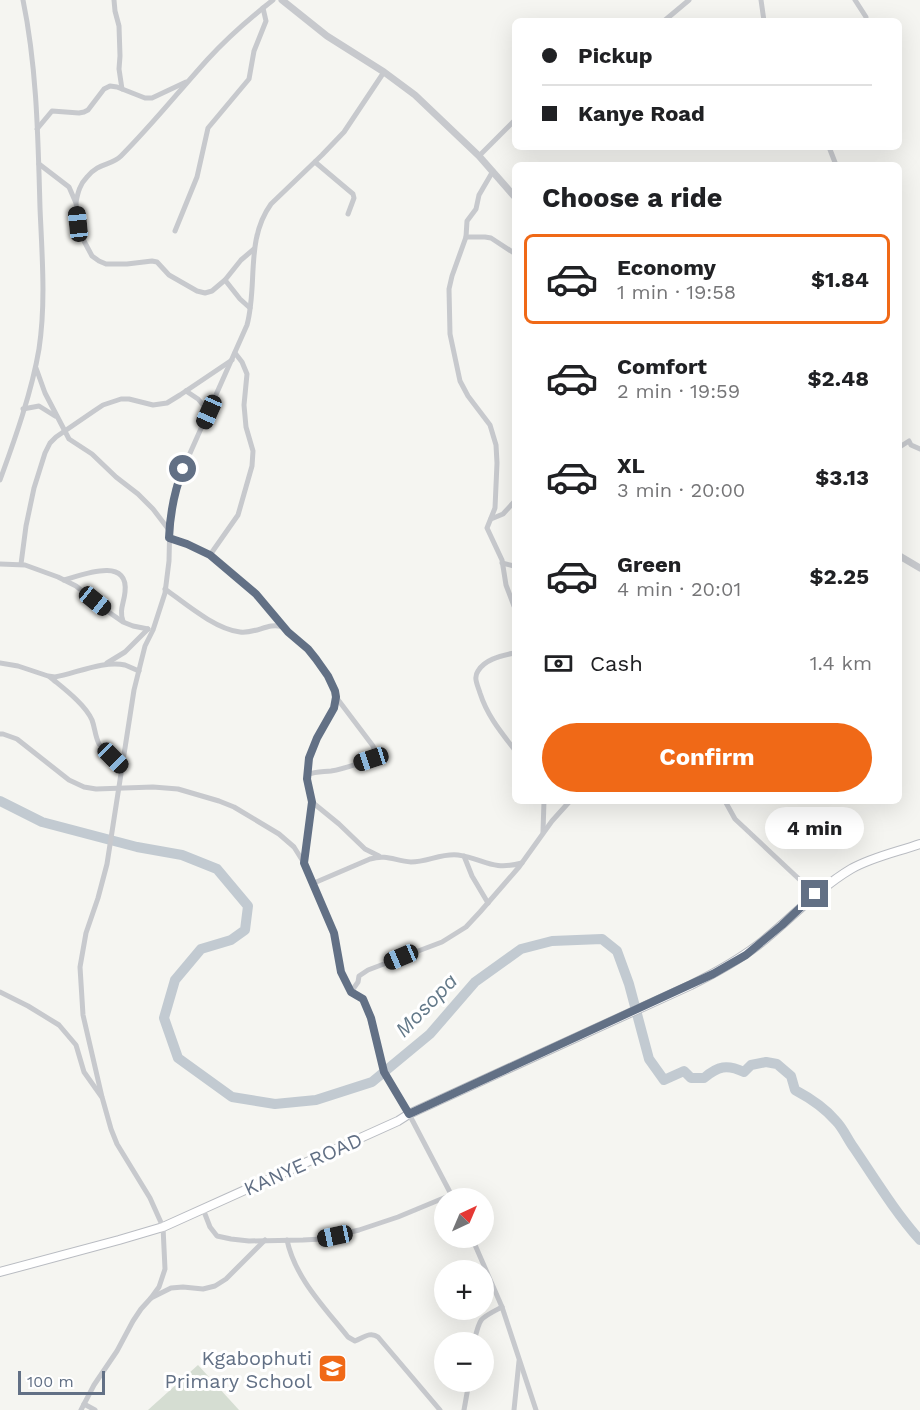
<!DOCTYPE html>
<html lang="en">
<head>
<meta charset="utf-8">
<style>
  body { margin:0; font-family:"Work Sans",sans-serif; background:#f6f6f6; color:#202124; height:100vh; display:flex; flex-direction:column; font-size:22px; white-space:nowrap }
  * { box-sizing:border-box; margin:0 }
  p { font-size:20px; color:#757577 }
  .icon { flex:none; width:33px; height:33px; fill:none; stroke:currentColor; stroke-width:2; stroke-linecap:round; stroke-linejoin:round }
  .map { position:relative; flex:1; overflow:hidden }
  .side { position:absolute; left:512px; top:162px; width:390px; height:642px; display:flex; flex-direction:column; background:#fff; border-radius:9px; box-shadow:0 6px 24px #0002 }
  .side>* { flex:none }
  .guide { position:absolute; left:512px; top:18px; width:390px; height:132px; border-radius:9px; box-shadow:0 6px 24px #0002; display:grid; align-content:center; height:132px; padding:0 30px; background:#fff }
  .needle { width:39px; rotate:44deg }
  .buttons { position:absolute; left:434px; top:1188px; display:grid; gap:12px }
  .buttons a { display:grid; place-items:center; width:60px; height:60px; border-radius:50%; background:#fff; box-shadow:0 6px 24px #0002; font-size:30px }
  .scale { position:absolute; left:18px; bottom:15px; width:87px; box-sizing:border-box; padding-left:6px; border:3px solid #627085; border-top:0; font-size:16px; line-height:21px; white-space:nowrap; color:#627085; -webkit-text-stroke:4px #fff; paint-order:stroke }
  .end { position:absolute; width:27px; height:27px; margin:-14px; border:8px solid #627085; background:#fff; box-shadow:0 0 0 3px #fff }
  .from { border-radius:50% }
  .bubble { position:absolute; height:42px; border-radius:21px; background:#fff; box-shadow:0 6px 24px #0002; font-size:20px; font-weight:700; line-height:42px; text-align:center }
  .car { position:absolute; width:18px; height:36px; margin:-18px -9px; border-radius:8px; box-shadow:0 0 4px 2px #0007; background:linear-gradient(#222 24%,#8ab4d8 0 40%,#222 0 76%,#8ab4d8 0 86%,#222 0) }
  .guide b { display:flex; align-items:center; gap:21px; height:57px; font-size:22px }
  .guide b+b { border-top:2px solid #e0e0e0 }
  .guide i { width:15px; height:15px; background:#202124 }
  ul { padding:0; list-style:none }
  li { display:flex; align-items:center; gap:18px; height:90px; margin:0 12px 9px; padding:0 18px; border:3px solid transparent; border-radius:9px }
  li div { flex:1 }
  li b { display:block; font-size:22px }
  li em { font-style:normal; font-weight:700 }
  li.active { border-color:#f06917 }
  li>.icon { width:54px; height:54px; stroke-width:1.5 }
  h2 { padding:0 30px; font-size:27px; line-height:72px }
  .pay { display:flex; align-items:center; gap:15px; height:66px; padding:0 30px; font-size:22px }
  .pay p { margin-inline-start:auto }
  .button { display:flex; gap:12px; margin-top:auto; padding:12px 30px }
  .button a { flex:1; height:69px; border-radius:36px; background:#f06917; color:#fff; font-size:24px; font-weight:700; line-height:69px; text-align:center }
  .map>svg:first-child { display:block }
</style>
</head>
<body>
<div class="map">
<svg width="920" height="1410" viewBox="0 0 920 1410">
  <rect width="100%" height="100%" fill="#f5f5f1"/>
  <path fill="#d5ddd2" d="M198 1365 239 1410H148Z"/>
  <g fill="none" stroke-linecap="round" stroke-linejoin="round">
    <path stroke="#c2cad1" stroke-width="10" d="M0 801 42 822 137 847 182 855 217 869 248 906 245 930 231 940 201 949 175 980 164 1018 178 1058 232 1097 275 1104 316 1100 372 1082 430 1034 475 982 521 949 552 941 602 939 617 951 629 984 649 1059 664 1080 684 1071 691 1078H704C718 1066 727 1064 744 1072L751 1065 766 1062 777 1064 791 1076 795 1090C810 1098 825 1108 836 1121 843 1128 848 1140 854 1148 875 1179 895 1212 920 1240"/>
    <defs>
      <path id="secondary" d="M0 1272 119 1240 163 1227 398 1121 409 1114 691 985C715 973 737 961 758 945 790 920 816 890 851 869 872 857 897 852 920 844"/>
    </defs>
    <use href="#secondary" stroke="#b9bcc2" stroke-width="10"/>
    <g stroke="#c7c9cd" stroke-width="5">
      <path d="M114 0 115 11 119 26 120 56 119 69 122 89"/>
      <path d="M761 0 764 21"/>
      <path d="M855 0 866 17V21"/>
      <path d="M664 21 689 0"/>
      <path d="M37 129 52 111 79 113 84 112 88 110 104 89 110 86 117 87 145 98H152L186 82"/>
      <path d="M829 147 836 165"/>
      <path d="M479 156 514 121"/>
      <path d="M315 162 353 194 354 198 348 214"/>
      <path d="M39 164 69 187 76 203 78 223 84 241 92 256 99 261 106 264H127L152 261 157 262 169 275 197 291 205 293 212 291 225 280 241 260 254 249"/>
      <path d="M493 171 479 195 476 209 467 221 466 237 452 276 449 289 450 334 460 381 468 396 490 425 496 445 497 463 495 508 487 528 502 560 506 585 514 606"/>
      <path d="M76 202C78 192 80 184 87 177 99 162 111 166 121 156 152 125 179 91 208 59 228 37 250 18 273 0"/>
      <path d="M175 231 197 177 208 128 249 79 254 51 266 21 263 8"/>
      <path d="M466 237H485L491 238 514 253"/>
      <path d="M225 280 240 299 250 308"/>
      <path d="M36 368 45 393 69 439 92 454 116 477 138 494 153 509 169 530"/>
      <path d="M186 391 198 399 209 412"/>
      <path d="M23 409 39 406 55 416"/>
      <path d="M898 448 909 441 911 445 920 449"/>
      <path d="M0 480C15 439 32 391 39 349 46 303 42 255 40 208 38 138 37 68 23 0"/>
      <path d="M491 519 503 514 514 502"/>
      <path d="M169 538 187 544 210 555 256 594 288 632 308 649 316 659 328 676 335 691 336 697 334 708 317 738 309 758 307 779 312 802 305 862"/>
      <path d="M210 555 238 515 252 466 253 451 246 427 244 405 247 374 242 362 235 353"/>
      <path d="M502 563 514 566"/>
      <path d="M0 564 25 565 58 577 76 586 110 613 123 622 133 626 148 629"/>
      <path d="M21 564 26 526 34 488 45 453 50 443 56 437 94 411 103 405 121 399H129L153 405 167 403 180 395 232 360"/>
      <path d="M64 580C82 575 129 556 125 592 124 603 119 610 123 621"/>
      <path d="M165 589C186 604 215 629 240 632 256 634 269 622 282 627"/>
      <path d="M514 653C501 656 485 659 478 671 473 678 478 686 480 693 487 715 500 731 514 749"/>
      <path d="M0 663 18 666 48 676 55 677C76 673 105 660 125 665 130 667 134 669 139 671"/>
      <path d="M107 663 125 652 148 629"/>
      <path d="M50 677C63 688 85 704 92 720 95 728 95 736 99 744L123 768"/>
      <path d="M0 734H3L17 739 69 780 84 787 96 789 153 787 178 789 219 801 234 807 279 834 294 847 304 863 334 934 341 972 351 992 363 999 367 1008 384 1072 409 1114 453 1198"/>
      <path d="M307 775C316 771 322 772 331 771 345 769 359 763 373 759L376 756 373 746 336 697"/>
      <path d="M725 801 735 819 815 894"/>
      <path d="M312 802 339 824 365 849 379 856"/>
      <path d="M543 832 544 801"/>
      <path d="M464 856 472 876 488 903"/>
      <path d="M314 883 370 859C387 854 395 861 411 862 427 862 442 853 458 855 485 859 491 871 522 863"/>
      <path d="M0 992 28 1006 59 1025 76 1045 84 1072 101 1096"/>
      <path d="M351 992 358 982 359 976 368 970 442 942 466 927 480 912 519 867 552 821 570 801"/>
      <path d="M203 1209 210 1227 217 1236 231 1239 249 1241 303 1240 322 1239 359 1230 398 1217 451 1195"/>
      <path d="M472 1238 502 1307 536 1410"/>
      <path d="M287 1240C295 1278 325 1308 348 1337L355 1341C363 1338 370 1331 378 1337L440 1410"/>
      <path d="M151 1298 159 1287 165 1269 163 1227 150 1198 117 1144 111 1129 102 1097 83 1015 80 967 86 933 98 898 107 864 134 690 145 646 153 630 165 593 169 561 170 517 176 485 183 469 247 325C258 284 245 240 271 204L322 155 344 132 384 72"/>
      <path d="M474 1342C480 1317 479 1319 502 1307"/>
      <path d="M84 1404 95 1410"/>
      <path d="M81 1410 94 1385 117 1351 133 1321 141 1309 151 1298 171 1288 183 1287 203 1289 215 1286 226 1279 265 1240"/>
      <path d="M464 1410 469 1382"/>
      <path d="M514 1410 519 1361"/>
    </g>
    <g stroke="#c7c9cd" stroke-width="7">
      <path d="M282 0 327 36 384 72 415 95 479 156 514 196"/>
      <path d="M898 555 920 568"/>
    </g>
    <use href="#secondary" stroke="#fff" stroke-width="8"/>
  </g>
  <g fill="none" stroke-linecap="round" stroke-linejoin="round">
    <path stroke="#627085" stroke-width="8" d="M183 469C174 492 170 514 169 538L187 544 210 555 256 594 288 632 308 649 316 659 328 676 335 691 336 697 334 708 317 738 309 758 307 779 312 802 304 863 334 933 341 972 351 992 363 999 371 1018 384 1072 409 1114 713 974 746 955 782 925 815 894"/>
  </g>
  <defs>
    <symbol id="school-square" viewBox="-11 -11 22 22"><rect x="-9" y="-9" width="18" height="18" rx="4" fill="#f06917" stroke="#fff"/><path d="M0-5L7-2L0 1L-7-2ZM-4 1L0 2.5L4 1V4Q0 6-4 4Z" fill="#fff"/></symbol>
  </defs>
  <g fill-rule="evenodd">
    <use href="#school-square" x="316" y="1352" width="33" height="33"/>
  </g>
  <g text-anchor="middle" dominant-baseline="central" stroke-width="6" stroke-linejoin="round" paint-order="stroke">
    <g font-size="20" fill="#627085" stroke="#fff">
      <text transform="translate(303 1164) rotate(-24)">KANYE ROAD</text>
    </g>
    <g font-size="20" fill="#627085" stroke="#fff" text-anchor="end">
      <text x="312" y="1358">Kgabophuti<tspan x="312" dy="23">Primary School</tspan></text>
    </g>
    <g font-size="21" font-style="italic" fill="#637989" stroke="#fff">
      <text transform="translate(426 1005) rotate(-46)">Mosopa</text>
    </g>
  </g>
</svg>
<div class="buttons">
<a><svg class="needle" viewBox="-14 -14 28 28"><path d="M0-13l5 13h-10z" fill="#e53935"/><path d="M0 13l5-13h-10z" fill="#757577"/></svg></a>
<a>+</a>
<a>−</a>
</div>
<div class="scale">100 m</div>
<i class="end from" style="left:183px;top:469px"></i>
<i class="end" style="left:815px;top:894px"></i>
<div class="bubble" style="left:765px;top:807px;width:99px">4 min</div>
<i class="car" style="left:78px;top:224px;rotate:354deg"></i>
<i class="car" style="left:209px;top:412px;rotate:204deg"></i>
<i class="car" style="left:95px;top:601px;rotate:129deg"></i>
<i class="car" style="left:113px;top:758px;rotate:135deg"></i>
<i class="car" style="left:371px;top:759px;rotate:252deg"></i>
<i class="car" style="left:401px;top:957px;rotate:247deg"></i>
<i class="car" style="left:335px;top:1236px;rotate:258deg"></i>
<div class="guide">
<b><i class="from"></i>Pickup</b>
<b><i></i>Kanye Road</b>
</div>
<section class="side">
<h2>Choose a ride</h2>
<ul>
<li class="active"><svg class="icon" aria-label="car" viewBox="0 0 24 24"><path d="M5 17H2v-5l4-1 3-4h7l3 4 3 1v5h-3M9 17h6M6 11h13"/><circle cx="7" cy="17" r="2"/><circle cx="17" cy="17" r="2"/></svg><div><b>Economy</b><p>1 min · 19:58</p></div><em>$1.84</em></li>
<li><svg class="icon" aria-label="car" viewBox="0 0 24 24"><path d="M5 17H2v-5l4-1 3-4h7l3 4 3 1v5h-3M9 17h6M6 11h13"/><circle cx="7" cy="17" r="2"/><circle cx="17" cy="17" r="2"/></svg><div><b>Comfort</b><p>2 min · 19:59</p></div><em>$2.48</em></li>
<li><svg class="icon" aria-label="car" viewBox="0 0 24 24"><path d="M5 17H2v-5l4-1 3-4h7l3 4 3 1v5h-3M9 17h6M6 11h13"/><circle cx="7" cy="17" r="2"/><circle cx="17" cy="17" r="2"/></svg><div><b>XL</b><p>3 min · 20:00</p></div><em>$3.13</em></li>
<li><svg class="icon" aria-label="car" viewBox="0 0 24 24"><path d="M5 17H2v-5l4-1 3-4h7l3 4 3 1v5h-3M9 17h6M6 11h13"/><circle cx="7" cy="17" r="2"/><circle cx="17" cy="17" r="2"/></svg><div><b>Green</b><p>4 min · 20:01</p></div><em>$2.25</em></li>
</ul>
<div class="pay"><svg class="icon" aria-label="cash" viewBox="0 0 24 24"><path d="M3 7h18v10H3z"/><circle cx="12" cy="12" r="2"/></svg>Cash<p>1.4 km</p></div>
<div class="button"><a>Confirm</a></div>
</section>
</div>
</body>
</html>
